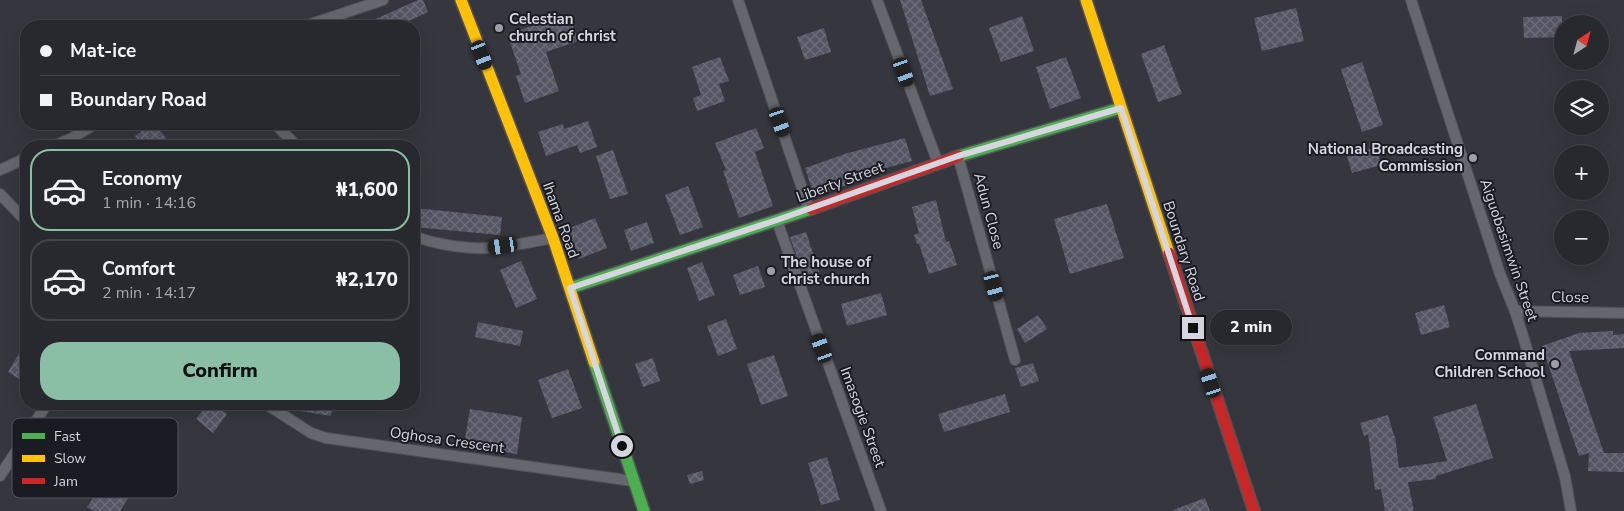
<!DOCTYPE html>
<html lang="en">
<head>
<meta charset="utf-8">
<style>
  body { margin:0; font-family:"Nunito Sans",sans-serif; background:#34353a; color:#f1f3f6; height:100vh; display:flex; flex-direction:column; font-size:19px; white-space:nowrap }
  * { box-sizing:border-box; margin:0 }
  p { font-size:16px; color:#a5a6aa }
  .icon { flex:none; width:28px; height:28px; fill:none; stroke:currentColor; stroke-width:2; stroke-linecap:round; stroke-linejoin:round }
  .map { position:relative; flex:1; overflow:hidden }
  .details { position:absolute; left:20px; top:140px; width:400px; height:270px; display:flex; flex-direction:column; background:#28292e; border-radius:20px; box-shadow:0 5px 20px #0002,0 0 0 1px #44454a }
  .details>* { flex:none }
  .hud { position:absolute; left:20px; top:20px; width:400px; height:110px; border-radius:20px; box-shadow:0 5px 20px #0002,0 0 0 1px #44454a; display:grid; align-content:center; height:110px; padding:0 20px; background:#28292e }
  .needle { width:32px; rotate:36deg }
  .buttons { position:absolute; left:1554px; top:15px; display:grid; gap:10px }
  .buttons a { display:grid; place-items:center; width:55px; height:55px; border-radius:50%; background:#28292e; box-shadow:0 5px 20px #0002,0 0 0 1px #44454a; font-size:25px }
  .end { position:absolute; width:22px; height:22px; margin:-11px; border:6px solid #d5d6df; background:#111; box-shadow:0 0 0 2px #111 }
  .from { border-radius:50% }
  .bubble { position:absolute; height:35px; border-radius:18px; background:#28292e; box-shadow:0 5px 20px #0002,0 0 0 1px #44454a; font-size:16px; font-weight:800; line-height:35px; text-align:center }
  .car { position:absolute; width:15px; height:30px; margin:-15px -8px; border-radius:6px; box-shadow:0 0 4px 1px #0007; background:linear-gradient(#222 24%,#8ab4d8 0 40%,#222 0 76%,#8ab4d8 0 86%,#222 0) }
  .hud b { display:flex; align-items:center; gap:18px; height:48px; font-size:19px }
  .hud b+b { border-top:1px solid #44454a }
  .hud i { width:12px; height:12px; background:#f1f3f6 }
  ul { padding:9px 0 0; list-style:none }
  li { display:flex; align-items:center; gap:15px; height:82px; margin:0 10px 8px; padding:0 10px; border:2px solid #44454a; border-radius:20px }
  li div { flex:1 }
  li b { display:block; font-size:19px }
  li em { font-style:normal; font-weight:800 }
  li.active { border-color:#8abfa5 }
  li>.icon { width:45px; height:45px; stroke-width:1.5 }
  .action { display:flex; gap:10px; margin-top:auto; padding:10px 20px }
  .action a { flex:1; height:58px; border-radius:20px; background:#8abfa5; color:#111; font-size:20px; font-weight:800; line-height:58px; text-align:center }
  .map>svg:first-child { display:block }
</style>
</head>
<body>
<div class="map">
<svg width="1624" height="511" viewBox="0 0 1624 511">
  <defs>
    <pattern id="building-cross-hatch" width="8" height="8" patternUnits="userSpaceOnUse" patternTransform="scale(1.25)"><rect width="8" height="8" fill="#545664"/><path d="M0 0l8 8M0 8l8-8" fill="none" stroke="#6c6e7a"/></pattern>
  </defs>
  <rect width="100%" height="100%" fill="#36373e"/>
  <g fill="url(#building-cross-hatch)">
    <path d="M418 0H423L428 12 398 26H360Z"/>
    <path d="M900 0H921L953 89 930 96Z"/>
    <path d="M1296 8 1304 41 1262 51 1254 18Z"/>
    <path d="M569 14 578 41 546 52 559 91 525 103 516 76 521 74 507 34Z"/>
    <path d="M1022 16 1034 51 1001 62 989 28Z"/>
    <path d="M1562 16V37L1524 38 1523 17Z"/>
    <path d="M824 28 831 52 805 60 797 37Z"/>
    <path d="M1164 45 1182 94 1158 102 1141 54Z"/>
    <path d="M720 57 729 81 719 84 725 101 697 111 693 98 701 95 692 67Z"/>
    <path d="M1066 57 1081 98 1050 109 1036 67Z"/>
    <path d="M1362 62 1383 125 1362 132 1341 69Z"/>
    <path d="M588 121 597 147 580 153 577 145 546 156 538 132 563 124 564 129Z"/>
    <path d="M152 124H155L172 146H142L135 136Z"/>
    <path d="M756 128 764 148 755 152 773 206 739 218 723 171 726 170 715 143Z"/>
    <path d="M905 138 912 161 856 176 858 181 814 196 805 168 848 153Z"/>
    <path d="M1376 147 1381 165 1352 173 1347 156Z"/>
    <path d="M613 150 628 194 610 199 596 156Z"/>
    <path d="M688 186 703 227 680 235 665 195Z"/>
    <path d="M936 200 946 242 949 241 957 265 929 274 919 244H917L914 235 919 233 912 207Z"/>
    <path d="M1107 204 1124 258 1070 274 1054 219Z"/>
    <path d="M415 208 502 217 500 235 414 227Z"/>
    <path d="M595 218 607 248 579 259 567 229Z"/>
    <path d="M647 222 654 243 631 251 624 230Z"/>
    <path d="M806 232 822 281 807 286 790 237Z"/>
    <path d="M521 261 537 299 516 308 500 270Z"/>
    <path d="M702 262 715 295 699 301 687 268Z"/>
    <path d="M758 266 765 287 740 295 733 275Z"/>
    <path d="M881 293 887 315 847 326 841 304Z"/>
    <path d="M1444 305 1450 327 1421 335 1415 313Z"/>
    <path d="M1038 315 1047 329 1025 343 1017 329Z"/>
    <path d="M726 319 737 349 718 356 707 326Z"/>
    <path d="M478 322 523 331 520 346 475 337Z"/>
    <path d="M1613 331V335L1624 334V348L1569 351 1604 453H1624V472L1588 471 1589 453 1579 456 1542 346 1579 333Z"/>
    <path d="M26 342V383L8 372Z"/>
    <path d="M774 355 788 396 761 405 747 364Z"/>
    <path d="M653 358 660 381 643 387 635 364Z"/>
    <path d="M1033 363 1039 381 1021 387 1015 368Z"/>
    <path d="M568 369 582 408 552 418 538 380Z"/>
    <path d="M1005 394 1010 412 944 432 938 414Z"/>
    <path d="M208 404H213L227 414 213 433 196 419Z"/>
    <path d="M289 404H333L331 416 288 409Z"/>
    <path d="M1476 404 1493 458 1436 476V479L1408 482 1414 511H1385L1381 489 1375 490 1368 434 1364 436 1360 423 1388 415 1394 436H1395L1399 468 1447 461 1433 417Z"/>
    <path d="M470 409 522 417 517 454 464 445Z"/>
    <path d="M103 455 133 473 121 492 129 497 120 511H94L87 507 110 472 97 464Z"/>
    <path d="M827 457 840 500 821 505 808 463Z"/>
    <path d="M702 471 704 480 690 484 687 475Z"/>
    <path d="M1205 498 1210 511H1174L1173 510Z"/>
  </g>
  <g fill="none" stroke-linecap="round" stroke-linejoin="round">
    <defs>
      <g id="street">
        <path d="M738 0 809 209"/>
        <path d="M877 0 938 163"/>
        <path d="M1411 0 1500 274 1515 311 1523 336 1565 477 1571 511"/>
        <path d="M305 26 383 0"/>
        <path d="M275 124 297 146"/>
        <path d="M53 146 72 138 95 124"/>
        <path d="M958 156 1015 360"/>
        <path d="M0 170 26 158"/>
        <path d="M0 194 26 221"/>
        <path d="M777 221 881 511"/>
        <path d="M414 236C433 244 466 249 487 248 509 247 531 242 553 238"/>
        <path d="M1515 311 1624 313"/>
        <path d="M266 404 311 433 326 438 633 481"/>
        <path d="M0 476 47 404"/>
      </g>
      <g id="fast">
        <path d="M959 156 1121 108"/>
        <path d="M570 288 811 209"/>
        <path d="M594 362 644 511"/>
      </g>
      <g id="slow">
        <path d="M461 0 553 238 594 362"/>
        <path d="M1086 0 1169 253"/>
      </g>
      <g id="jam">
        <path d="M811 209 959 156"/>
        <path d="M1169 253 1254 511"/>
      </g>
    </defs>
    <use href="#street" stroke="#525359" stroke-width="12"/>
    <use href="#fast" stroke="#525359" stroke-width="14"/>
    <use href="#slow" stroke="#525359" stroke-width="14"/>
    <use href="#jam" stroke="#525359" stroke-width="14"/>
    <use href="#street" stroke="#66676e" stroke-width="10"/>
    <use href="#fast" stroke="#4caf50" stroke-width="11"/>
    <use href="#slow" stroke="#ffc107" stroke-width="11"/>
    <use href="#jam" stroke="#c62828" stroke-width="11"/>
  </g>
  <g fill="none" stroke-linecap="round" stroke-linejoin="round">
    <path stroke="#d5d6df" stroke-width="6" d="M622 446 570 288 777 220 958 156 1121 108 1193 328"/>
  </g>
  <g fill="#9d9ea7" stroke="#1b1c23" stroke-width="2">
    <circle cx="499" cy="28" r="5"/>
    <circle cx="1473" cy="158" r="5"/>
    <circle cx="771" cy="271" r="5"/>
    <circle cx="1555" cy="364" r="5"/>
  </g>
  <g text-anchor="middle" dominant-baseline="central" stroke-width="4" stroke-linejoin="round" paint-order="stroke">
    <g font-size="15" font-weight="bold" fill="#d5d6df" stroke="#1b1c23" text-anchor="start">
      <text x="509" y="19">Celestian<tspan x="509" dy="17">church of christ</tspan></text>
      <text x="1463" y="149" text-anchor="end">National Broadcasting<tspan x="1463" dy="17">Commission</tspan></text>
      <text x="781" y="262">The house of<tspan x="781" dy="17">christ church</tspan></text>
      <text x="1545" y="355" text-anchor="end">Command<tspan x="1545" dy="17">Children School</tspan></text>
    </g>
    <g font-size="15" fill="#d5d6df" stroke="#1b1c23">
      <text transform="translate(840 182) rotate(-20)">Liberty Street</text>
      <text transform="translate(989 211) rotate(75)">Adun Close</text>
      <text transform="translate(561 220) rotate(70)">Ihama Road</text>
      <text transform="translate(1509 250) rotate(71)">Aiguobasimwin Street</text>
      <text transform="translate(1184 251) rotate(72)">Boundary Road</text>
      <text transform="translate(1570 297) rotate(1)">Close</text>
      <text transform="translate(863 417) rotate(70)">Imasogie Street</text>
      <text transform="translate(447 440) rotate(8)">Oghosa Crescent</text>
    </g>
  </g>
  <rect x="12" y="418" width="166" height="80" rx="8" fill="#1b1c23" stroke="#53545b" stroke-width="1"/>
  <rect x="22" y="433" width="23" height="6" fill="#4caf50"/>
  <rect x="22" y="455" width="23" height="7" fill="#ffc107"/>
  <rect x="22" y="478" width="23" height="6" fill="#c62828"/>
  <g font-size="14" fill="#d5d6df">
    <text x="54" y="441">Fast</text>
    <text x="54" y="463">Slow</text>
    <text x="54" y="486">Jam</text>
  </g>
</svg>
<div class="buttons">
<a><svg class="needle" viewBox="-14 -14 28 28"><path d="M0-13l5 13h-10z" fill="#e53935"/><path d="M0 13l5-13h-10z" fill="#a5a6aa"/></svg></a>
<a><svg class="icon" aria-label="layers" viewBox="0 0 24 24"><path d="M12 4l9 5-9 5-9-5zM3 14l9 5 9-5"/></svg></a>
<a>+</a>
<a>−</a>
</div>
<i class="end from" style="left:622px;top:446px"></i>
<i class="end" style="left:1193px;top:328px"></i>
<div class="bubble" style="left:1210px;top:310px;width:82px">2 min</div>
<i class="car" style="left:482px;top:55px;rotate:159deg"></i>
<i class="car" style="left:904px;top:72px;rotate:160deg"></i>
<i class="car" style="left:780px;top:122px;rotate:161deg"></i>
<i class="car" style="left:503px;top:246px;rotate:261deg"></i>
<i class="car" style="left:994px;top:286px;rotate:165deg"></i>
<i class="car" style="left:822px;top:348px;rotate:340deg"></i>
<i class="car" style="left:1211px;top:383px;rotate:342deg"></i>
<div class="hud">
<b><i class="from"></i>Mat-ice</b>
<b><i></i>Boundary Road</b>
</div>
<section class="details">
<ul>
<li class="active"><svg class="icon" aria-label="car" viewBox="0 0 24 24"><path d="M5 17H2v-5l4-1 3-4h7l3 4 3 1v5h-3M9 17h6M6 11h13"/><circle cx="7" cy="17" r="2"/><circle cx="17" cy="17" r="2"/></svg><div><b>Economy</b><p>1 min · 14:16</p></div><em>₦1,600</em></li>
<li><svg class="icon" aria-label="car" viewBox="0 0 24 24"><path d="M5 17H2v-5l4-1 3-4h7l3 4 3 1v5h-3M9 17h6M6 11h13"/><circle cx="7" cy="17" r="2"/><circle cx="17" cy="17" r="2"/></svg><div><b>Comfort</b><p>2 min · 14:17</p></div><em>₦2,170</em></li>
</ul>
<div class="action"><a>Confirm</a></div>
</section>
</div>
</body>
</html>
